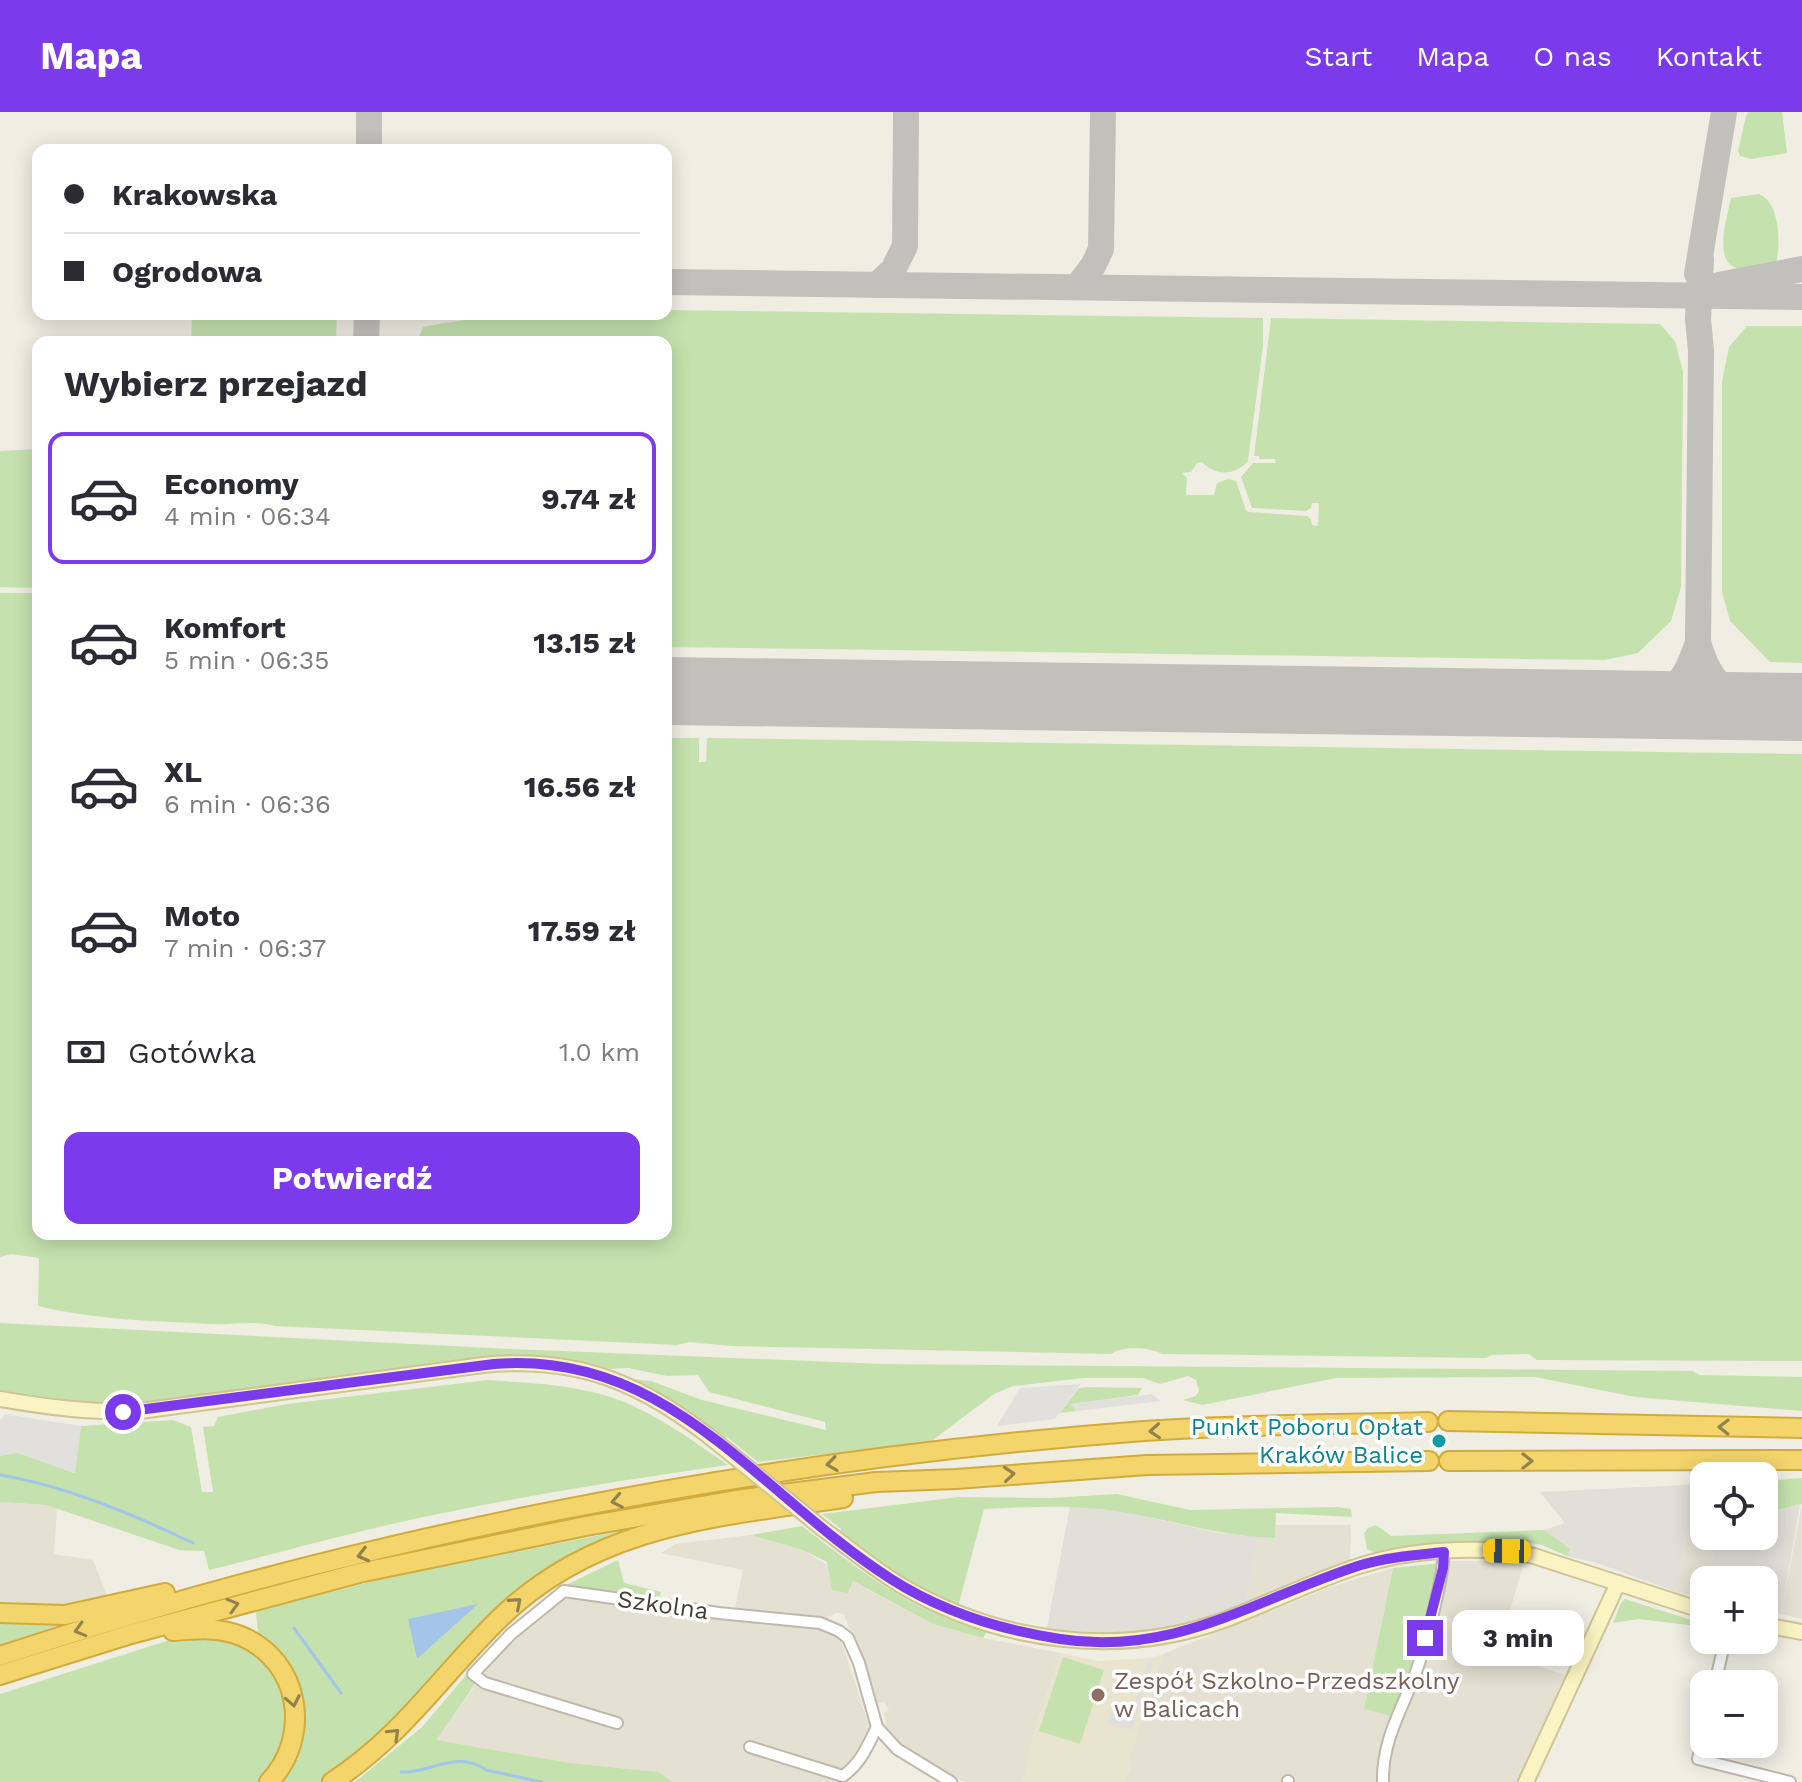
<!DOCTYPE html>
<html lang="pl">
<head>
<meta charset="utf-8">
<style>
  body { margin:0; font-family:"Work Sans",sans-serif; background:#f7f7f7; color:#2b2b33; height:100vh; display:flex; flex-direction:column; font-size:30px; white-space:nowrap }
  * { box-sizing:border-box; margin:0 }
  p { font-size:26px; color:#7c7c81 }
  .icon { flex:none; width:44px; height:44px; fill:none; stroke:currentColor; stroke-width:2; stroke-linecap:round; stroke-linejoin:round }
  .map { position:relative; flex:1; overflow:hidden }
  .side { position:absolute; left:32px; top:224px; width:640px; height:904px; display:flex; flex-direction:column; background:#fff; border-radius:16px; box-shadow:0 4px 20px #0003 }
  .side>* { flex:none }
  .banner { position:absolute; left:32px; top:32px; width:640px; height:176px; border-radius:16px; box-shadow:0 4px 20px #0003; display:grid; align-content:center; height:176px; padding:0 32px; background:#fff }
  .controls { position:absolute; left:1690px; top:1350px; display:grid; gap:16px }
  .controls a { display:grid; place-items:center; width:88px; height:88px; border-radius:16px; background:#fff; box-shadow:0 4px 20px #0003; font-size:40px }
  .end { position:absolute; width:36px; height:36px; margin:-18px; border:10px solid #7c3aed; background:#fff; box-shadow:0 0 0 4px #fff }
  .from { border-radius:50% }
  .bubble { position:absolute; height:56px; border-radius:16px; background:#fff; box-shadow:0 4px 20px #0003; font-size:26px; font-weight:700; line-height:56px; text-align:center }
  .car { position:absolute; width:24px; height:48px; margin:-24px -12px; border-radius:10px; box-shadow:0 0 6px 2px #0007; background:linear-gradient(#f5c518 24%,#345 0 40%,#f5c518 0 76%,#345 0 86%,#f5c518 0) }
  .banner b { display:flex; align-items:center; gap:28px; height:76px; font-size:30px }
  .banner b+b { border-top:2px solid #e1e1e2 }
  .banner i { width:20px; height:20px; background:#2b2b33 }
  ul { padding:0; list-style:none }
  li { display:flex; align-items:center; gap:24px; height:132px; margin:0 16px 12px; padding:0 16px; border:4px solid transparent; border-radius:16px }
  li div { flex:1 }
  li b { display:block; font-size:30px }
  li em { font-style:normal; font-weight:700 }
  li.on { border-color:#7c3aed }
  li>.icon { width:72px; height:72px; stroke-width:1.5 }
  h2 { padding:0 32px; font-size:36px; line-height:96px }
  .pay { display:flex; align-items:center; gap:20px; height:88px; padding:0 32px; font-size:30px }
  .pay p { margin-inline-start:auto }
  .action { display:flex; gap:16px; margin-top:auto; padding:16px 32px }
  .action a { flex:1; height:92px; border-radius:16px; background:#7c3aed; color:#fff; font-size:32px; font-weight:700; line-height:92px; text-align:center }
  header { display:flex; align-items:center; gap:48px; box-sizing:border-box; height:112px; padding:0 40px; background:#7c3aed; color:#fff }
  header strong { font-size:38px }
  nav { display:flex; gap:44px; margin-inline-start:auto; font-size:28px }
  .map>svg:first-child { display:block }
</style>
</head>
<body>
<header>
<strong>Mapa</strong>
<nav><a>Start</a><a>Mapa</a><a>O nas</a><a>Kontakt</a></nav>
</header>
<div class="map">
<svg width="1802" height="1670" viewBox="0 0 1802 1670">
  <rect width="100%" height="100%" fill="#f0eee3"/>
  <g fill="#e4e0d2">
    <path d="M0 1390 46 1393 57 1396 54 1442 93 1448 107 1484 85 1491 53 1494 0 1492Z"/>
    <path d="M1802 1392V1507L1781 1502Z"/>
    <path d="M1275 1413H1351L1350 1449 1246 1491 1258 1425 1275 1426Z"/>
    <path d="M1704 1414V1424H1716L1709 1468H1704V1487L1676 1480 1686 1420Z"/>
    <path d="M751 1423 803 1438 863 1475 933 1512 983 1526 1061 1541 1035 1617 1023 1670H966L944 1663 906 1638 887 1616 884 1601 889 1598 884 1590 876 1592 844 1502 836 1501 826 1506 735 1496 743 1458 661 1441 675 1432Z"/>
    <path d="M1448 1449H1486L1523 1453 1498 1541 1565 1563 1521 1670H1388L1391 1630 1423 1559Z"/>
    <path d="M1393 1456 1364 1597 1391 1604 1383 1635 1380 1670H1124L1130 1657 1128 1650 1163 1542 1333 1474Z"/>
    <path d="M568 1484 809 1515 840 1525 869 1614 859 1644 842 1659 838 1670H673L658 1660 570 1651 435 1628 497 1544 540 1503Z"/>
  </g>
  <g fill="#e2dfd9">
    <path d="M1704 1372V1414L1686 1420 1676 1480 1594 1450 1567 1444 1569 1437 1544 1418 1565 1411 1540 1380Z"/>
    <path d="M1800 1393 1781 1502 1764 1499V1468H1709L1716 1424H1764V1401Z"/>
    <path d="M1070 1394 1120 1399 1219 1421 1258 1425 1246 1491 1196 1512 1130 1523 1046 1521Z"/>
  </g>
  <path fill="#e9e4ce" d="M1061 1541 1098 1549 1150 1546 1163 1542 1128 1650 1130 1657 1125 1670H1023L1035 1617Z"/>
  <g fill="#c5e2ae">
    <path d="M1749 0H1782L1787 41 1751 47 1740 44 1738 39 1746 4Z"/>
    <path d="M1759 82C1780 90 1781 132 1776 151 1765 153 1754 157 1744 157 1710 157 1727 106 1731 86Z"/>
    <path d="M666 198 1263 206V234L1248 349C1235 364 1215 364 1202 350L1197 351 1191 360 1182 361 1187 366 1186 383H1214L1217 371 1228 367 1236 369 1246 398 1249 400 1307 404 1311 407 1312 413 1318 414 1319 391H1312L1311 396 1306 399 1252 396 1241 365 1253 351H1276L1275 347H1259V344H1254L1271 206 1660 212 1675 229 1683 260 1681 475 1671 509 1638 541 1605 548 666 535V230H417L423 215C504 199 585 202 666 202Z"/>
    <path d="M192 202H337L336 230H191Z"/>
    <path d="M1747 214H1802V551L1770 550 1730 509 1722 480V269L1729 235Z"/>
    <path d="M38 337V476L0 475V339Z"/>
    <path d="M0 481H38V1122H666V626H699V650H706L707 626 1802 642V1249L1537 1248 1529 1242 1492 1243 1486 1246 1162 1242C1149 1235 1123 1234 1111 1242L731 1234 689 1230 677 1233 275 1214C254 1208 234 1213 213 1212 154 1209 95 1208 38 1194L39 1146 11 1142 0 1145Z"/>
    <path d="M0 1211 512 1237 883 1252 1693 1259 1699 1263 1802 1265V1299L1635 1285 1535 1265 1336 1266 1202 1293 1183 1288 1196 1284 1199 1278 1196 1268 1188 1264 1160 1272 1143 1266H1084L1013 1274 994 1282 930 1330 758 1350 727 1325 724 1327 671 1289 630 1267 651 1269 702 1288 826 1318 825 1310 709 1280 698 1263 667 1264 628 1256 605 1257 565 1248 511 1244 108 1296 0 1282Z"/>
    <path d="M488 1268C527 1271 566 1272 604 1283 649 1296 690 1327 728 1353 616 1369 503 1387 392 1412 331 1426 270 1443 209 1458L204 1439 179 1438 46 1393 0 1390V1344L17 1340 74 1361 81 1314 173 1308 191 1315 202 1380H213L203 1315 214 1314 218 1305 287 1292Z"/>
    <path d="M1087 1275 1142 1276 1138 1283 1071 1292 1077 1299 1060 1301 1079 1276Z"/>
    <path d="M1802 1366V1392L1764 1401V1369Z"/>
    <path d="M1117 1382 1190 1398 1337 1395 1351 1397 1352 1405 1276 1401 1275 1426C1222 1425 1173 1408 1121 1400 1076 1392 1030 1395 984 1397L958 1495 923 1481 839 1422 841 1417 822 1402 958 1385 1050 1386Z"/>
    <path d="M1376 1413 1391 1424 1544 1418 1570 1437 1567 1444 1542 1433 1511 1427 1376 1441 1367 1437 1364 1422 1368 1416Z"/>
    <path d="M802 1414C864 1461 909 1499 987 1519L983 1526 933 1512 853 1469 848 1481 832 1478 827 1450 803 1438 751 1423Z"/>
    <path d="M625 1418 559 1451 529 1472 399 1609 332 1665 322 1670H278C305 1646 313 1590 294 1559 284 1544 272 1534 258 1523L256 1499 386 1466Z"/>
    <path d="M618 1448 624 1471 661 1480 658 1489 564 1474Z"/>
    <path d="M1441 1451C1428 1504 1418 1556 1391 1604L1364 1597 1393 1456Z"/>
    <path d="M1625 1487 1704 1512V1515L1639 1507 1613 1511 1621 1491Z"/>
    <path d="M0 1509 52 1512 61 1513 0 1533Z"/>
    <path d="M179 1525C201 1526 221 1526 241 1535 267 1545 297 1587 290 1616 288 1622 284 1628 282 1633 275 1647 271 1660 259 1670H0V1582Z"/>
    <path d="M1063 1545 1104 1558 1080 1632 1039 1619Z"/>
    <path d="M467 1562 475 1572 436 1628 570 1651 658 1660 673 1670H355L422 1615Z"/>
  </g>
  <g fill="#e1e0dc">
    <path d="M1081 1272 1055 1307 997 1314 1020 1276Z"/>
    <path d="M1152 1282 1161 1289 1077 1299 1070 1292Z"/>
    <path d="M5 1302 81 1314 75 1361 17 1341 0 1344V1309Z"/>
    <path d="M1149 1548 1153 1549 1132 1618 1108 1612 1113 1593 1133 1599Z"/>
  </g>
  <path fill="#a3c5ea" d="M478 1492 417 1547 408 1507Z"/>
  <g fill="none" stroke-linecap="round" stroke-linejoin="round">
    <g stroke="#a3c5ea" stroke-width="3">
      <path d="M0 1363C66 1374 132 1402 193 1431"/>
      <path d="M294 1516 341 1581"/>
      <path d="M401 1660C430 1662 456 1637 486 1658L542 1670"/>
    </g>
    <g stroke="#c2c0bb" stroke-width="26">
      <path d="M369 38V0"/>
      <path d="M1697 162 1724 0"/>
      <path d="M666 170 1802 185"/>
      <path d="M877 173 893 158 905 134 906 0"/>
      <path d="M1719 173 1802 157"/>
      <path d="M1077 175 1093 154 1101 137 1103 0"/>
      <path d="M366 230 367 202"/>
      <path d="M1698 530C1709 569 1723 582 1761 595"/>
      <path d="M1619 593C1669 586 1682 579 1698 530L1701 239 1698 207 1701 147"/>
    </g>
    <path stroke="#c2c0bb" stroke-width="68" d="M666 579 1802 595"/>
    <defs>
      <g id="street">
        <path d="M1715 1572 1725 1528"/>
        <path d="M617 1611 485 1571 473 1562 511 1522 564 1479 719 1501 820 1511 839 1519 848 1526 859 1551 877 1615 897 1637 951 1670"/>
        <path d="M1704 1620 1698 1647 1790 1670"/>
        <path d="M750 1635 843 1664C861 1651 867 1635 877 1615"/>
        <path d="M1288 1670V1669"/>
        <path d="M1383 1670C1382 1629 1401 1599 1415 1563 1426 1532 1442 1472 1444 1440"/>
      </g>
      <g id="secondary">
        <path d="M0 1287C47 1295 92 1301 140 1299L483 1253C580 1243 646 1273 720 1333"/>
        <path d="M823 1417C849 1436 874 1457 902 1474 999 1530 1117 1547 1224 1508 1269 1491 1313 1469 1359 1454 1410 1437 1482 1433 1534 1444L1704 1499"/>
        <path d="M1764 1513 1802 1520"/>
        <path d="M1526 1670 1618 1471"/>
      </g>
      <g id="highway">
        <path d="M1448 1309 1802 1316"/>
        <path d="M1449 1349 1802 1348"/>
        <path d="M0 1501 65 1503 165 1481"/>
        <path d="M173 1519C197 1517 219 1515 241 1524 301 1549 312 1625 269 1670"/>
        <path d="M0 1544C369 1423 757 1348 1144 1319 1238 1312 1334 1313 1428 1310"/>
        <path d="M0 1563 131 1522 359 1461 586 1414 736 1388 876 1370 956 1367 1147 1353 1429 1349"/>
        <path d="M332 1670C403 1624 442 1562 501 1505 597 1412 718 1405 843 1386"/>
      </g>
    </defs>
    <use href="#street" stroke="#beb9aa" stroke-width="14"/>
    <use href="#secondary" stroke="#cdc596" stroke-width="18"/>
    <use href="#highway" stroke="#d1ab3d" stroke-width="22"/>
    <use href="#street" stroke="#fff" stroke-width="10"/>
    <use href="#secondary" stroke="#faf3c3" stroke-width="14"/>
    <use href="#highway" stroke="#f3d56b" stroke-width="18"/>
    <defs>
      <path id="secondary-bridge" d="M720 1333 823 1417"/>
    </defs>
    <use href="#secondary-bridge" stroke="#cdc596" stroke-width="18" stroke-linecap="butt"/>
    <use href="#secondary-bridge" stroke="#faf3c3" stroke-width="14"/>
  </g>
  <defs><path id="oneway-chevron" d="M-2-3.5L2.5 0L-2 3.5" fill="none" stroke-width="1.6" stroke-linecap="round" stroke-linejoin="round" transform="scale(2)"/></defs>
  <g stroke="#92824d">
    <use href="#oneway-chevron" transform="translate(1724 1315) rotate(-179)"/>
    <use href="#oneway-chevron" transform="translate(1155 1319) rotate(176)"/>
    <use href="#oneway-chevron" transform="translate(1527 1349)"/>
    <use href="#oneway-chevron" transform="translate(832 1352) rotate(172)"/>
    <use href="#oneway-chevron" transform="translate(1009 1362) rotate(-5)"/>
    <use href="#oneway-chevron" transform="translate(617 1389) rotate(169)"/>
    <use href="#oneway-chevron" transform="translate(363 1443) rotate(166)"/>
    <use href="#oneway-chevron" transform="translate(516 1491) rotate(-41)"/>
    <use href="#oneway-chevron" transform="translate(233 1493) rotate(-16)"/>
    <use href="#oneway-chevron" transform="translate(80 1518) rotate(164)"/>
    <use href="#oneway-chevron" transform="translate(293 1589) rotate(79)"/>
    <use href="#oneway-chevron" transform="translate(394 1622) rotate(-44)"/>
  </g>
  <g fill="none" stroke-linecap="round" stroke-linejoin="round">
    <path stroke="#7c3aed" stroke-width="10" d="M123 1300 494 1252C670 1238 758 1382 891 1467 941 1499 1001 1518 1060 1527 1175 1545 1257 1486 1361 1453 1388 1445 1416 1443 1444 1440L1443 1456 1425 1526"/>
  </g>
  <circle fill="#0f9aa8" stroke="#fff" stroke-width="3" cx="1439" cy="1329" r="8"/>
  <circle fill="#8d6e63" stroke="#fff" stroke-width="3" cx="1098" cy="1583" r="8"/>
  <g text-anchor="middle" dominant-baseline="central" stroke-width="7" stroke-linejoin="round" paint-order="stroke">
    <g font-size="24" fill="#0d838f" stroke="#fff" text-anchor="end">
      <text x="1423" y="1315">Punkt Poboru Opłat<tspan x="1423" dy="28">Kraków Balice</tspan></text>
    </g>
    <g font-size="24" fill="#423e34" stroke="#fff">
      <text transform="translate(663 1493) rotate(8)">Szkolna</text>
    </g>
    <g font-size="24" fill="#785e54" stroke="#fff" text-anchor="start">
      <text x="1114" y="1569">Zespół Szkolno-Przedszkolny<tspan x="1114" dy="28">w Balicach</tspan></text>
    </g>
  </g>
</svg>
<div class="controls">
<a><svg class="icon" aria-label="locate" viewBox="0 0 24 24"><circle cx="12" cy="12" r="6"/><path d="M12 2v4M12 18v4M2 12h4M18 12h4"/></svg></a>
<a>+</a>
<a>−</a>
</div>
<i class="end from" style="left:123px;top:1300px"></i>
<i class="end" style="left:1425px;top:1526px"></i>
<div class="bubble" style="left:1452px;top:1498px;width:132px">3 min</div>
<i class="car" style="left:1507px;top:1439px;rotate:271deg"></i>
<div class="banner">
<b><i class="from"></i>Krakowska</b>
<b><i></i>Ogrodowa</b>
</div>
<section class="side">
<h2>Wybierz przejazd</h2>
<ul>
<li class="on"><svg class="icon" aria-label="car" viewBox="0 0 24 24"><path d="M5 17H2v-5l4-1 3-4h7l3 4 3 1v5h-3M9 17h6M6 11h13"/><circle cx="7" cy="17" r="2"/><circle cx="17" cy="17" r="2"/></svg><div><b>Economy</b><p>4 min · 06:34</p></div><em>9.74 zł</em></li>
<li><svg class="icon" aria-label="car" viewBox="0 0 24 24"><path d="M5 17H2v-5l4-1 3-4h7l3 4 3 1v5h-3M9 17h6M6 11h13"/><circle cx="7" cy="17" r="2"/><circle cx="17" cy="17" r="2"/></svg><div><b>Komfort</b><p>5 min · 06:35</p></div><em>13.15 zł</em></li>
<li><svg class="icon" aria-label="car" viewBox="0 0 24 24"><path d="M5 17H2v-5l4-1 3-4h7l3 4 3 1v5h-3M9 17h6M6 11h13"/><circle cx="7" cy="17" r="2"/><circle cx="17" cy="17" r="2"/></svg><div><b>XL</b><p>6 min · 06:36</p></div><em>16.56 zł</em></li>
<li><svg class="icon" aria-label="car" viewBox="0 0 24 24"><path d="M5 17H2v-5l4-1 3-4h7l3 4 3 1v5h-3M9 17h6M6 11h13"/><circle cx="7" cy="17" r="2"/><circle cx="17" cy="17" r="2"/></svg><div><b>Moto</b><p>7 min · 06:37</p></div><em>17.59 zł</em></li>
</ul>
<div class="pay"><svg class="icon" aria-label="cash" viewBox="0 0 24 24"><path d="M3 7h18v10H3z"/><circle cx="12" cy="12" r="2"/></svg>Gotówka<p>1.0 km</p></div>
<div class="action"><a>Potwierdź</a></div>
</section>
</div>
</body>
</html>
